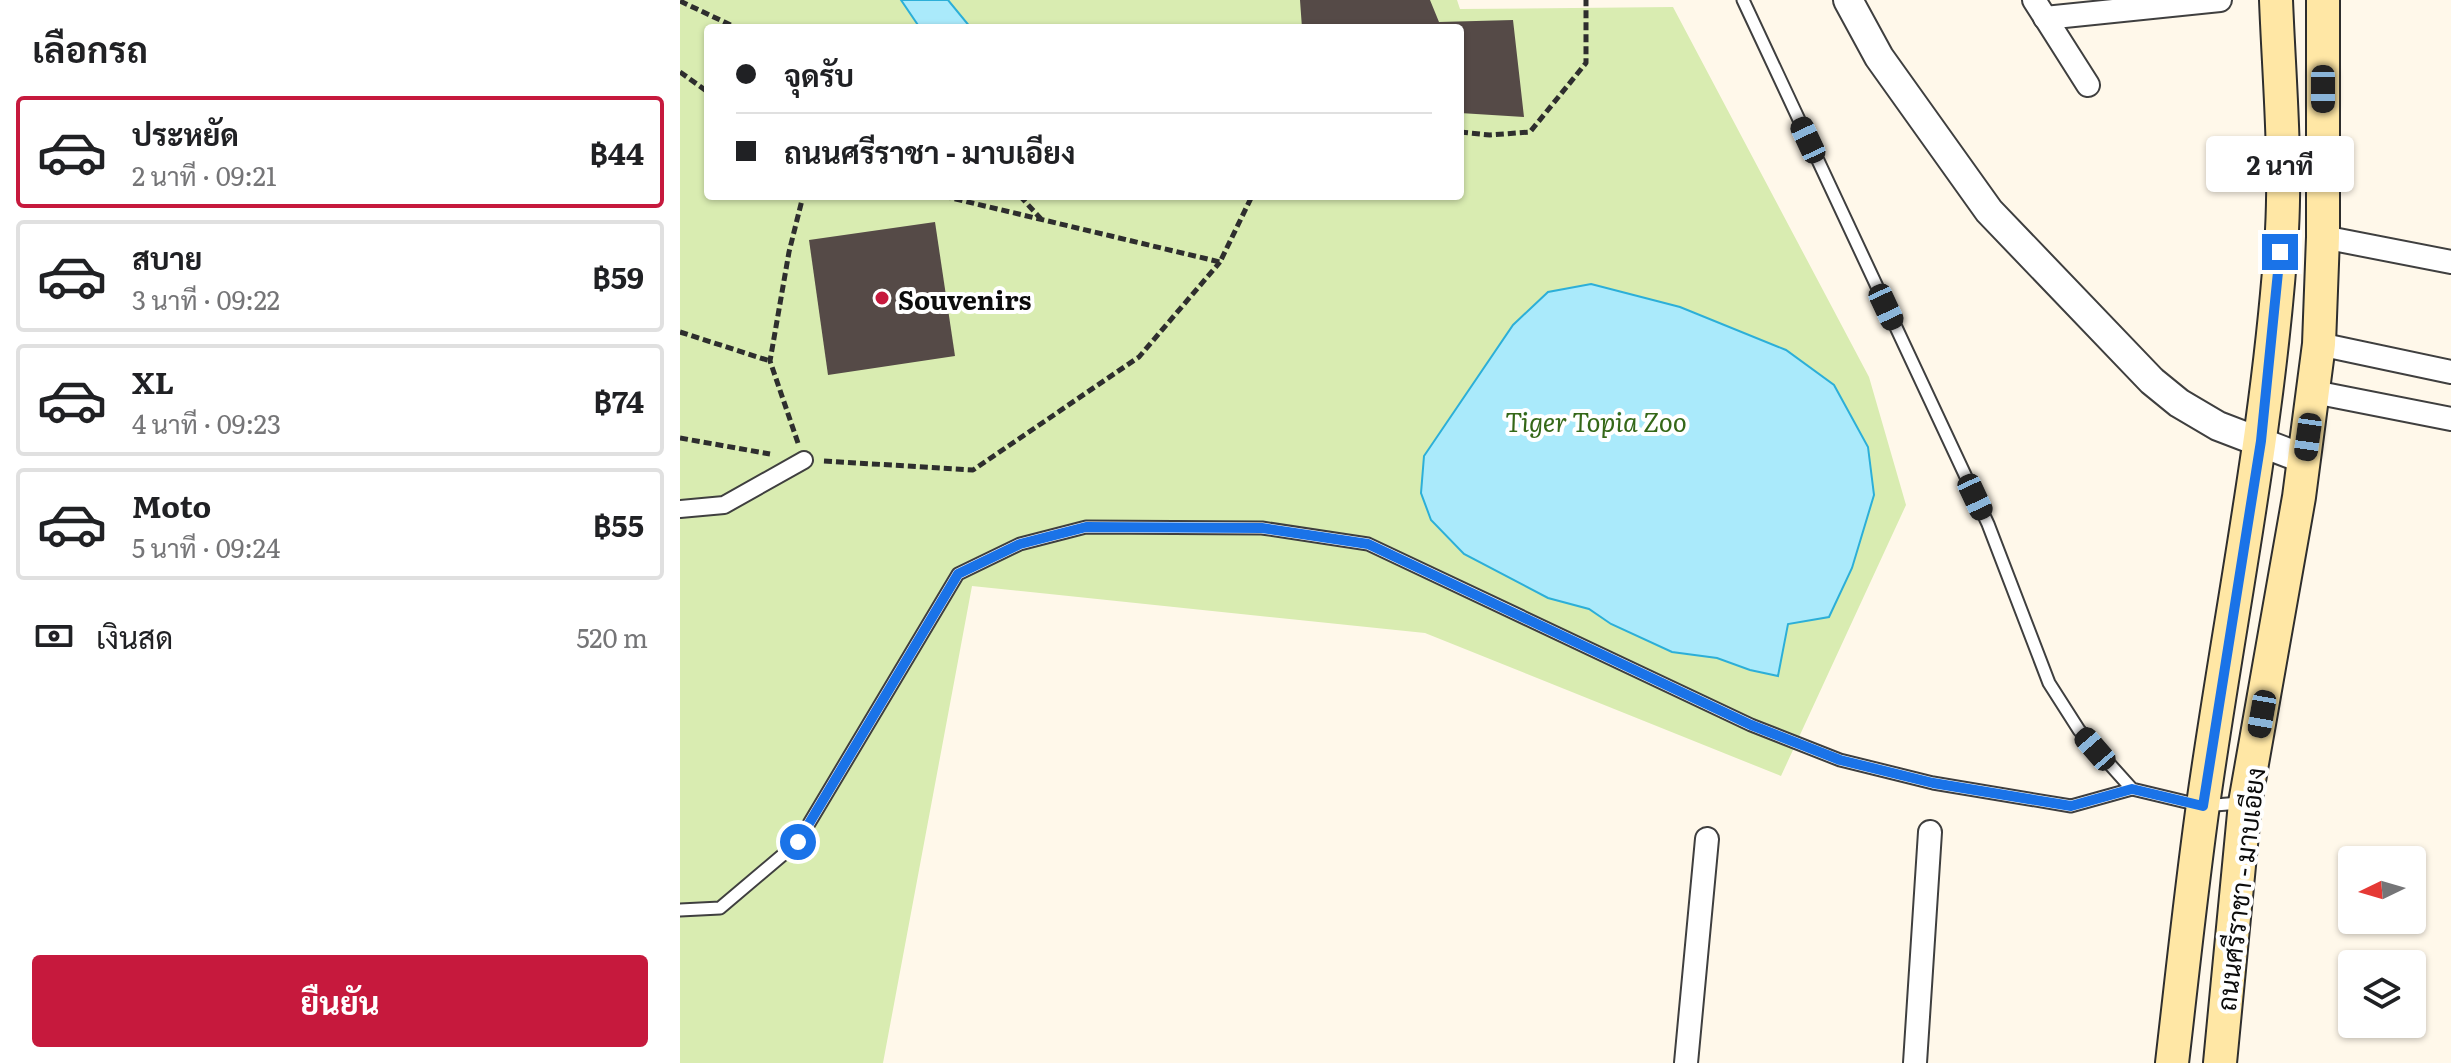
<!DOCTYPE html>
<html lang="th">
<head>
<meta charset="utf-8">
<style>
  body { margin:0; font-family:Literata,Sarabun,serif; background:#f2f2f2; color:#202124; height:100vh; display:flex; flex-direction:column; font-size:30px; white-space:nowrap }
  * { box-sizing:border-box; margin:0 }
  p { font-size:26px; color:#757577 }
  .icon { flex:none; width:44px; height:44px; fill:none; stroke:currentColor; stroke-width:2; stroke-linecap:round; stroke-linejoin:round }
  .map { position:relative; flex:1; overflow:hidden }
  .drawer { display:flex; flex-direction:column; background:#fff; width:680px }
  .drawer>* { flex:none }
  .banner { position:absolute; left:24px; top:24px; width:760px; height:176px; border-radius:8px; box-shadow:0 2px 6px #0004; display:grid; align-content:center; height:176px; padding:0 32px; background:#fff }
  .needle { width:52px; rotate:265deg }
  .controls { position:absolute; left:1658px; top:846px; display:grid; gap:16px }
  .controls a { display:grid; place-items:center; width:88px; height:88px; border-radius:8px; background:#fff; box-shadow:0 2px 6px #0004; font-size:40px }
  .end { position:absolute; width:36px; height:36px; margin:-18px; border:10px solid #1a73e8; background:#fff; box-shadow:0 0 0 4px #fff }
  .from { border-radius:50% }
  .bubble { position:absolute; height:56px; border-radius:8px; background:#fff; box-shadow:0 2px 6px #0004; font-size:26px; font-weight:700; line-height:56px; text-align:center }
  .car { position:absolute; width:24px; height:48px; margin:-24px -12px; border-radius:10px; box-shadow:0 0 6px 2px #0007; background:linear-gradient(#222 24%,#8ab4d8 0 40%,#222 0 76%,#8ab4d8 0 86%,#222 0) }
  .banner b { display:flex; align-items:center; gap:28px; height:76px; font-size:30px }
  .banner b+b { border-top:2px solid #e0e0e0 }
  .banner i { width:20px; height:20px; background:#202124 }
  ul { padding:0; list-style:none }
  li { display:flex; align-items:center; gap:24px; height:112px; margin:0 16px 12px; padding:0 16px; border:4px solid #e0e0e0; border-radius:8px }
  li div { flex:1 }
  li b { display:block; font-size:30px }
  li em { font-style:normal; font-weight:700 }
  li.current { border-color:#c6193d }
  li>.icon { width:72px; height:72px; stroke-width:1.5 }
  h2 { padding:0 32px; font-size:36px; line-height:96px }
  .pay { display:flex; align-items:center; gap:20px; height:88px; padding:0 32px; font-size:30px }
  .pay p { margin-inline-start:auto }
  .action { display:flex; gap:16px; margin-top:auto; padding:16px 32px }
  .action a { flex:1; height:92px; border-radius:8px; background:#c6193d; color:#fff; font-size:32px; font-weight:700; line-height:92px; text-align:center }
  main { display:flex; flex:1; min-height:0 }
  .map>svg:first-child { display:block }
</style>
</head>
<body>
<main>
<section class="drawer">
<h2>เลือกรถ</h2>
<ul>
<li class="current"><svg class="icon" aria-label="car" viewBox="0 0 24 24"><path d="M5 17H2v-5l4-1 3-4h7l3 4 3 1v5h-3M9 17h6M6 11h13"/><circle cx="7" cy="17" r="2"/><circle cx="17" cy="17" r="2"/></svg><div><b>ประหยัด</b><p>2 นาที · 09:21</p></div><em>฿44</em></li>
<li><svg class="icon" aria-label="car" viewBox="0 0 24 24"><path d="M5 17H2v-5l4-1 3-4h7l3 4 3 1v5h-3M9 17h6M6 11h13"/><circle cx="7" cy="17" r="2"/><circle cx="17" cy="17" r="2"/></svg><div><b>สบาย</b><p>3 นาที · 09:22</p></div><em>฿59</em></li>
<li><svg class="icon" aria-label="car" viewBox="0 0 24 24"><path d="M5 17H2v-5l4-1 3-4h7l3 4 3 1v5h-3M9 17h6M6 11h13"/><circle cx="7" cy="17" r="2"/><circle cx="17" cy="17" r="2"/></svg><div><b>XL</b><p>4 นาที · 09:23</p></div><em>฿74</em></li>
<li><svg class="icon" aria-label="car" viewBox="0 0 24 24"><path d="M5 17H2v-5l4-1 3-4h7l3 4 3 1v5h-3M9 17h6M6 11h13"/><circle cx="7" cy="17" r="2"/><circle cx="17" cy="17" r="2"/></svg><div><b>Moto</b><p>5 นาที · 09:24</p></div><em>฿55</em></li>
</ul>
<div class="pay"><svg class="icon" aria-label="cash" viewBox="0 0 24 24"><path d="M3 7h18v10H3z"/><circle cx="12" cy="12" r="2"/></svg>เงินสด<p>520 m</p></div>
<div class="action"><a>ยืนยัน</a></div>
</section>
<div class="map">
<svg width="1771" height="1063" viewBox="0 0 1771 1063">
  <rect width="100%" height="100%" fill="#fff8ea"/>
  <path fill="#d9ecb1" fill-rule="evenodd" d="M0 0H777L780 9 993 7 1189 377 1226 505 1101 776 745 633 292 586 203 1063H0ZM28 28H780V196H28Z"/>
  <g fill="#aaeafb" stroke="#2cafd8" stroke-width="2">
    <path d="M221 0H268L291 28H240Z"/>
    <path d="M911 284 1000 307 1106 350 1154 385 1188 447 1194 495 1172 568 1149 617 1108 624 1098 676 1070 670 1037 658 992 652 931 624 909 609 868 598 784 554 751 520 741 493 744 456 833 325 868 292Z"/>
  </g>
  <g fill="#554a47">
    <path d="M620 0H750L759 22 833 20 844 117 780 113V28H622Z"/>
    <path d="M255 222 275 356 148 375 129 240Z"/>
  </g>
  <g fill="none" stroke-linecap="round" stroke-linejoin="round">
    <defs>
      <g id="service">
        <path d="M1063 0 1308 524 1369 683 1399 730 1452 789 1523 806 1560 803"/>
        <path d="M0 910 40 908 118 842 278 574 340 544 406 527 582 528 688 544 1071 725 1160 760 1253 783 1391 806 1452 789"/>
      </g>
      <path id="pedestrian" d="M0 509 44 505 124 460"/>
      <g id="minor">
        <path d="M1354 0 1408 85"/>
        <path d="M1365 18 1540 0"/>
        <path d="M1643 237 1771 262"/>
        <path d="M1639 344 1771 372"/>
        <path d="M1634 392 1771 419"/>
        <path d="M1006 1063 1027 839"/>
        <path d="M1235 1063 1250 832"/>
      </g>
      <path id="tertiary" d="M1168 0 1199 57 1309 211 1472 381 1499 403 1538 426 1624 459"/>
      <g id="secondary">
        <path d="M1492 1063C1502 977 1511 891 1523 805 1550 613 1590 423 1602 230 1606 154 1599 76 1596 0"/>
        <path d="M1540 1063 1565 803 1619 497 1639 344 1643 237V0"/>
      </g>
    </defs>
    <use href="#service" stroke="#3f3f3f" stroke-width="15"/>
    <use href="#pedestrian" stroke="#3f3f3f" stroke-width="20"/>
    <use href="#minor" stroke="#3f3f3f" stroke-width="26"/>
    <use href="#tertiary" stroke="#3f3f3f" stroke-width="32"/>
    <use href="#secondary" stroke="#2e2e2e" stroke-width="36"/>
    <g stroke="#2e2e2e" stroke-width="5" stroke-dasharray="8 4" stroke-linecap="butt">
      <path d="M0 1 57 28"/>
      <path d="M0 72 28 92"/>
      <path d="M780 132 810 135 850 132 906 63V0"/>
      <path d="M263 196 540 262 572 196"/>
      <path d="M340 196 361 219"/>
      <path d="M0 332 90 361"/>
      <path d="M0 438 90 454"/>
      <path d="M118 443 90 361 109 252 123 196"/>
      <path d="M144 461 293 470 459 357 540 262"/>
    </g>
    <use href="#service" stroke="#fff" stroke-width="11"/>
    <use href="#pedestrian" stroke="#fff" stroke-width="16"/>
    <use href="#minor" stroke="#fff" stroke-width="22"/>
    <use href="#tertiary" stroke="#fff" stroke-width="28"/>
    <use href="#secondary" stroke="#ffe7a5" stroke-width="32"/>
  </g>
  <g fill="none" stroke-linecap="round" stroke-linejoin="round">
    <path stroke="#1a73e8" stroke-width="10" d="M118 842 278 574 340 544 406 527 582 528 688 544 1071 725 1160 760 1253 783 1391 806 1452 789 1523 806 1581 441 1600 252"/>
  </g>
  <circle fill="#c6193d" stroke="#fff" stroke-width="3" cx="202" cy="298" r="8"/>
  <g text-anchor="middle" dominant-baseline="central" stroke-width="8" stroke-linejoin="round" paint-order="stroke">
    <g font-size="26" font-weight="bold" fill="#0c0c0c" stroke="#fff" text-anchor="start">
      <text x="218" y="298">Souvenirs</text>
    </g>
    <g font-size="26" font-style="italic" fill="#356818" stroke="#fff">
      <text x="916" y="420">Tiger Topia Zoo</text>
    </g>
    <g font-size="26" fill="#0c0c0c" stroke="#fff">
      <text transform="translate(1559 889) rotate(-83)">ถนนศรีราชา - มาบเอียง</text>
    </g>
  </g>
</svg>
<div class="controls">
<a><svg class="needle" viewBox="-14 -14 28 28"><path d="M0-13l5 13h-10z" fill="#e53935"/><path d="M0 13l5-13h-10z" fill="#757577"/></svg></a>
<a><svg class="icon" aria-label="layers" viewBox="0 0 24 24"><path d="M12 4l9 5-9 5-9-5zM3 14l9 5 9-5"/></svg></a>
</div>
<i class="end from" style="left:118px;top:842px"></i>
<i class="end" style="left:1600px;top:252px"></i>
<div class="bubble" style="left:1526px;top:136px;width:148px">2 นาที</div>
<i class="car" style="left:1643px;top:89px;rotate:180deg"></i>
<i class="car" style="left:1128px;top:140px;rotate:335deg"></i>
<i class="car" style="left:1206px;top:307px;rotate:155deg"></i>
<i class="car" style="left:1628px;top:437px;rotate:188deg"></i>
<i class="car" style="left:1295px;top:497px;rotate:155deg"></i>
<i class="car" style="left:1582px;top:714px;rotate:190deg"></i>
<i class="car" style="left:1415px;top:749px;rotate:319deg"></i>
<div class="banner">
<b><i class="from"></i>จุดรับ</b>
<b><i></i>ถนนศรีราชา - มาบเอียง</b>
</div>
</div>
</main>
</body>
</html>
